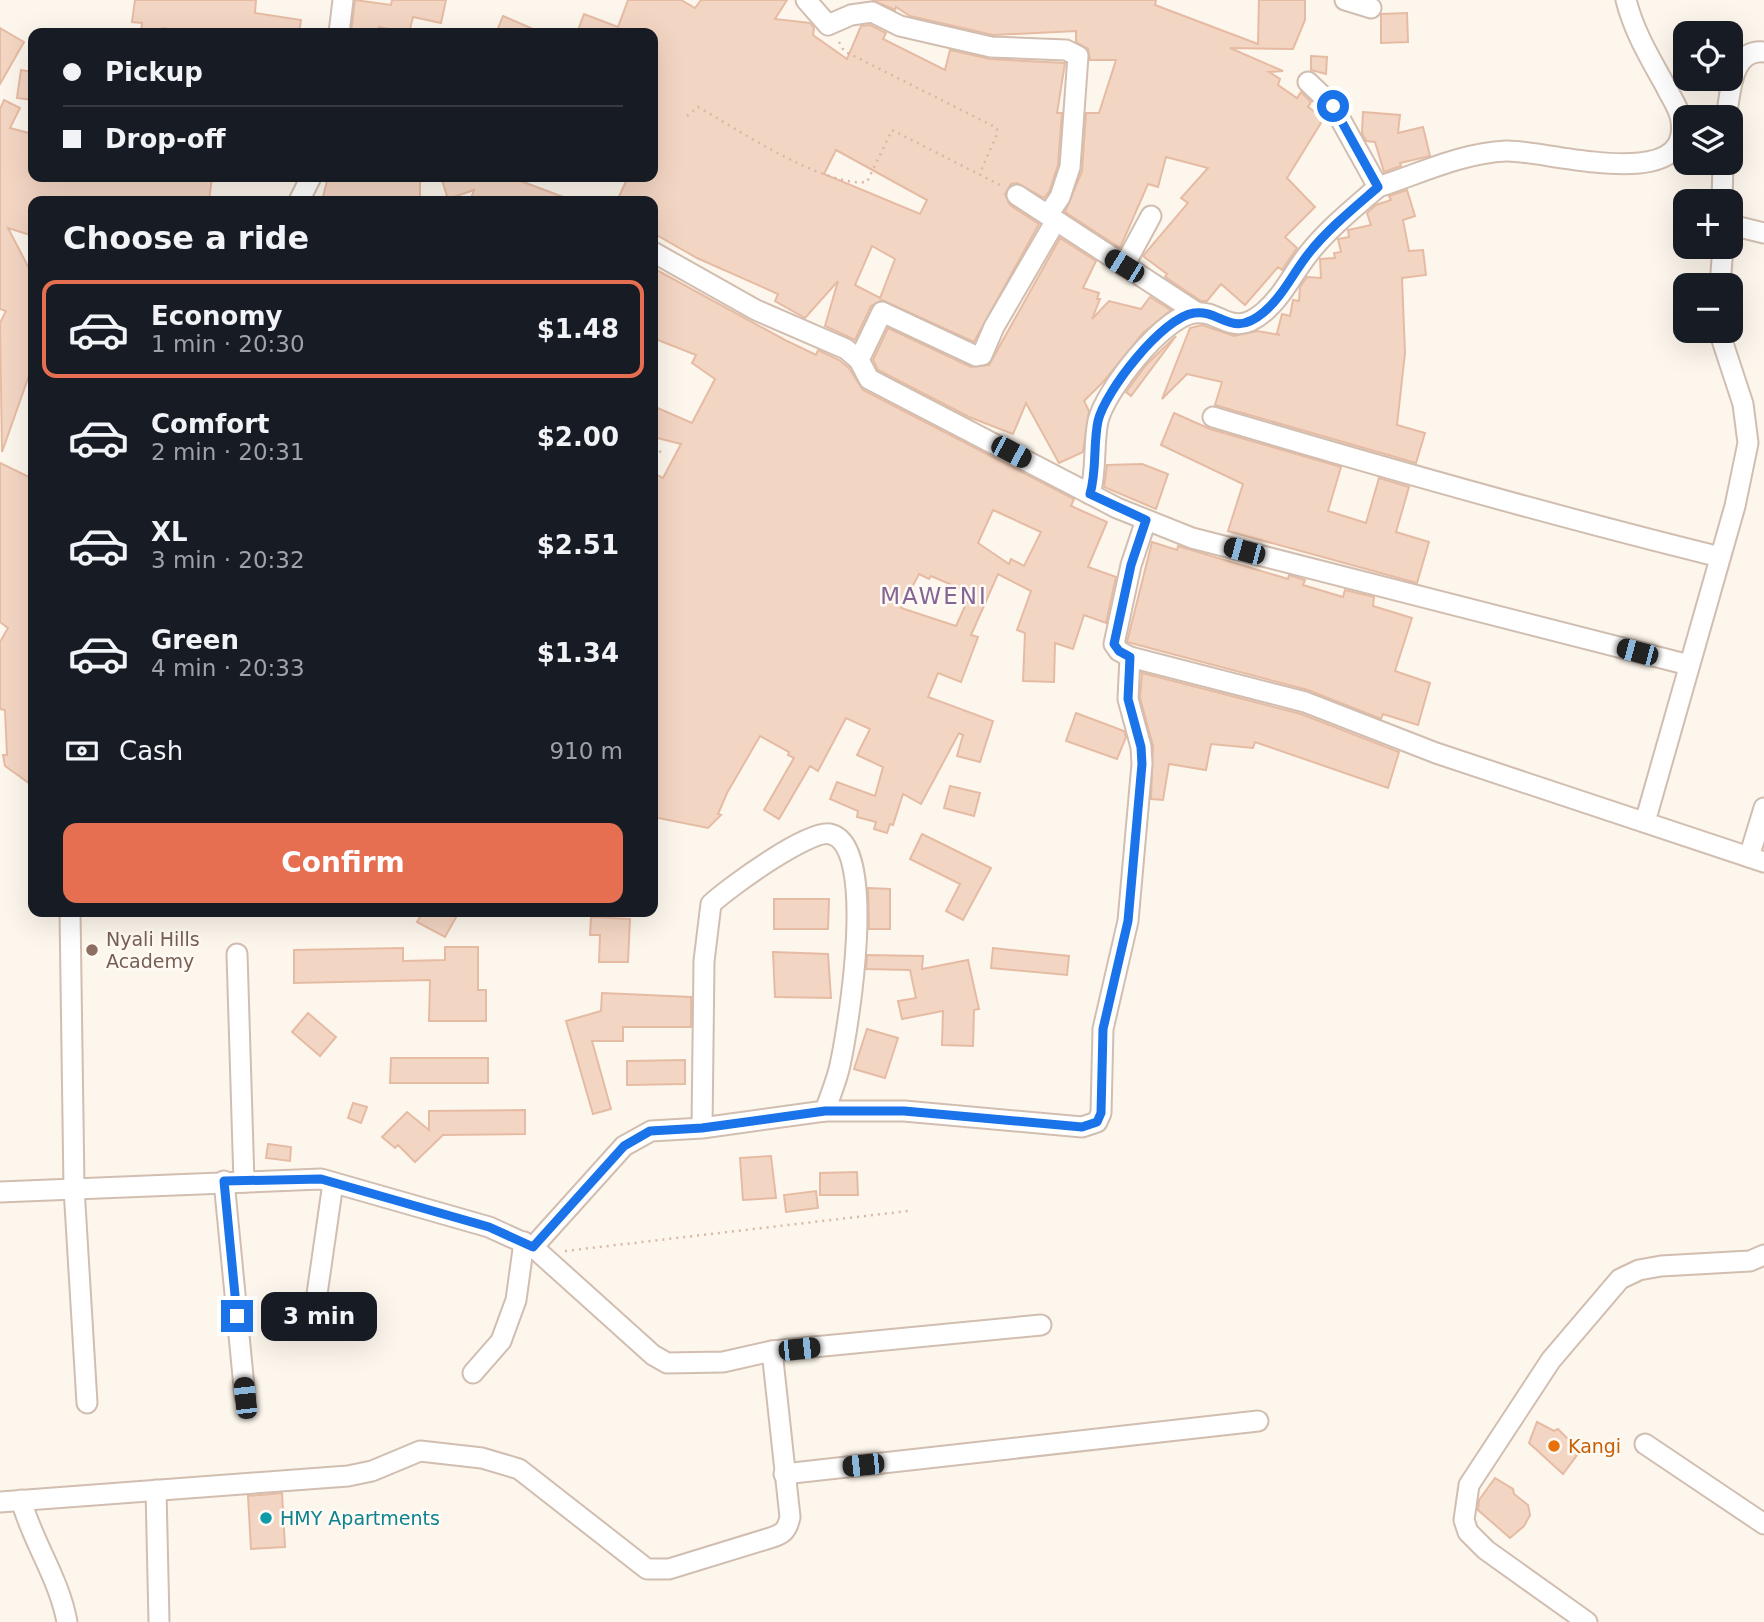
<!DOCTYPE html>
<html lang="en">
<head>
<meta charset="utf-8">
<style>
  body { margin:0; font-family:"DejaVu Sans",sans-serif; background:#242831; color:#f1f3f6; height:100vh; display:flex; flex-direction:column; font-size:26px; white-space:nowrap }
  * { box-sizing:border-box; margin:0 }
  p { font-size:23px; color:#9ea1a6 }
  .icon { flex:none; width:38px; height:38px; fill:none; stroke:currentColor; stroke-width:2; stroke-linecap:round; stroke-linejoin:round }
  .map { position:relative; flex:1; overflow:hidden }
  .drawer { position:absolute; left:28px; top:196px; width:630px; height:721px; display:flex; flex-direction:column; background:#171b24; border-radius:14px; box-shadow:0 7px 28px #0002 }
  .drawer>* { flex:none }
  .guide { position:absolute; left:28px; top:28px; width:630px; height:154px; border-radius:14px; box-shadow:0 7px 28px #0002; display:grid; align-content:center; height:154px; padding:0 35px; background:#171b24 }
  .fabs { position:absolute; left:1673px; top:21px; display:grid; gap:14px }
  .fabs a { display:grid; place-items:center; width:70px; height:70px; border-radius:14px; background:#171b24; box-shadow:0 7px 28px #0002; font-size:35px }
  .end { position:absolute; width:32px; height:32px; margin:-16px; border:9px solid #1a73e8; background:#fff; box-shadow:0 0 0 4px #fff }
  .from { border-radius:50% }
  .bubble { position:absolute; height:49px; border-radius:14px; background:#171b24; box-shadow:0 7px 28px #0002; font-size:23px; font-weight:700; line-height:49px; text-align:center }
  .car { position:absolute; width:21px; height:42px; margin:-21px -10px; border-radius:9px; box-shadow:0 0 5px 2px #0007; background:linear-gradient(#222 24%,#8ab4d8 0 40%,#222 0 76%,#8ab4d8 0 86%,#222 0) }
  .guide b { display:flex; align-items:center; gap:24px; height:66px; font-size:26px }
  .guide b+b { border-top:2px solid #363941 }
  .guide i { width:18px; height:18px; background:#f1f3f6 }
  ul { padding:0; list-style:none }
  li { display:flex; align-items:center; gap:21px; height:98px; margin:0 14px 10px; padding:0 21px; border:4px solid transparent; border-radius:14px }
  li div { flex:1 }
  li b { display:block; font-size:26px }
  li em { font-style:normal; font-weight:700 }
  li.selected { border-color:#e76f51 }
  li>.icon { width:63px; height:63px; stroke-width:1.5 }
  h2 { padding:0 35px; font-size:32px; line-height:84px }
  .pay { display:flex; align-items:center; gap:18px; height:77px; padding:0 35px; font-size:26px }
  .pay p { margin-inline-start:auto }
  .primary-button { display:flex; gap:14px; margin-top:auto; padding:14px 35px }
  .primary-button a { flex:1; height:80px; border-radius:14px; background:#e76f51; color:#fff; font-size:28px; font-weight:700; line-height:80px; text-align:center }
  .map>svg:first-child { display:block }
</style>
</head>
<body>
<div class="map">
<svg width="1764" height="1622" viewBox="0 0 1764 1622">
  <rect width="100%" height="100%" fill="#fdf6ec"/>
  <g fill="#f3d5c3" stroke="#e6bba3" stroke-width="2" fill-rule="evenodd">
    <path d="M135 0H256L255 13 301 20 299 33H194L162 28 161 33H141L142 23 132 22Z"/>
    <path d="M355 0 391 5 392 0H446L441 23 413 17 409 33 379 27 378 33H351Z"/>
    <path d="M628 0H681L695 8 701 0H787L775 19 810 23 814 28 813 35 847 59 861 26 870 25 886 33 883 39 945 70 950 50 990 59 1065 63 1057 113H1062L1058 165 1049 192 1044 198 1017 183 1011 184 1005 194 1010 205 1039 224 974 342 882 300 871 306 855 340 825 326 838 281 805 318 775 301 778 294 697 258 653 233V201H617L628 177H653V33H577L584 14 618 27ZM836 150 927 200 920 214 824 174ZM872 246 895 259 880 298 855 285Z"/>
    <path d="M872 0H1156L1155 5 1258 44 1259 0H1305V20L1293 49 1230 48 1283 71 1269 72 1280 79 1278 85 1297 98 1301 92 1311 102 1308 107 1324 118 1287 178 1315 207 1285 237 1297 248 1282 270 1278 267 1245 305 1221 284 1207 301H1201L1165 277 1167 274 1143 256 1188 203 1181 198 1208 168 1166 157 1158 187 1148 184 1120 248 1065 212 1082 171 1086 113H1099L1116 60H1090L1088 49 1076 42V31L993 35 910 16 896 7 895 10Z"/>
    <path d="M1407 13 1408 42 1381 43V14Z"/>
    <path d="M503 16 542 33H496Z"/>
    <path d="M0 28 24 42 0 84Z"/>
    <path d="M1311 56 1327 57 1326 74 1311 70Z"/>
    <path d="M21 70 33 72V100L17 98Z"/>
    <path d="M4 100 20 108 10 128 33 134V177H212L209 201H33V236L8 228 33 276V364L2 452 0 323 6 311 0 309V109Z"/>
    <path d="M1363 112 1400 115 1398 133 1423 127 1430 156 1400 163 1401 166 1384 172 1375 142 1366 141 1362 133Z"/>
    <path d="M328 177H420V201H338L323 197Z"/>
    <path d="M441 177H510L574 201H470L474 190 448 199Z"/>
    <path d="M1407 190 1415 216 1403 220 1409 251 1423 250 1426 275 1402 278 1405 353 1397 425 1425 433 1416 463 1215 405 1222 382 1187 374 1162 399 1190 328 1202 325 1234 336 1257 331 1280 335 1277 333 1282 314 1290 316 1293 300 1299 301 1300 287 1307 277 1321 278 1320 259 1335 258 1334 253 1341 252 1338 239 1349 237 1348 230 1371 225 1367 213 1376 205 1391 200 1389 196Z"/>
    <path d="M1060 238 1096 261 1083 288 1099 293 1097 299H1100L1092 319 1109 301 1141 309 1150 297 1171 310 1143 333 1104 381 1084 401 1089 411 1083 452 1059 463 1026 403 1013 434 969 417 878 370 873 360 888 328 971 367 989 365Z"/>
    <path d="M653 268 785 340 816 355 818 350 839 360 849 368 863 390 1074 499 1071 506 1107 522 1088 567 1116 577 1106 623 1084 615 1073 649 1055 643 1054 682 1023 681 1025 633 1017 630 1031 591 998 574 971 635 978 637 961 682 938 673 928 697 993 721 980 762 957 756 963 735 959 733 921 804 903 794 893 825 890 824 887 833 874 829 876 822 857 817 858 811 830 799 837 782 875 796 883 767 857 755 870 729 846 718 818 771 810 766 779 819 764 810 794 758 788 755 789 752 760 736 727 793 718 814 721 815 708 828 653 817V473L663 478 681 444 653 437V406L692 423 715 379 692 363 696 355 653 338ZM993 510 1041 532 1024 566 1011 559 1009 564 978 543ZM919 574 929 579 931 576 971 593 956 626 901 608Z"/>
    <path d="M1176 336 1131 396 1126 392 1146 365Z"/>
    <path d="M1174 413 1210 429 1341 467 1328 511 1366 523 1379 478 1409 487 1396 532 1429 542 1417 583 1228 531 1243 484 1161 445Z"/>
    <path d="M0 463 33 479V786L5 766 3 755H7L5 710 0 709V642L8 628 0 622Z"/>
    <path d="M1142 464 1168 474 1156 509 1104 487 1107 465Z"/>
    <path d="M1152 542 1177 550 1178 546 1288 579 1289 575 1305 580 1303 585 1343 597 1345 590 1374 597 1373 606 1412 618 1395 671 1430 683 1418 725 1383 714 1381 719 1308 690 1127 642Z"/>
    <path d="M1142 673 1301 714 1399 752 1388 788 1255 742 1253 748 1211 744 1206 770 1169 764 1163 800 1151 799 1153 746 1140 698Z"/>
    <path d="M1076 713 1124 731 1126 737 1117 759 1066 741Z"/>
    <path d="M950 786 980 793 974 816 944 808Z"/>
    <path d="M922 834 991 868 963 920 946 911 960 884 910 859Z"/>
    <path d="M868 888 890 889V929H869Z"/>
    <path d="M774 899H829L828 929H774Z"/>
    <path d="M423 912H459L445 937 417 922Z"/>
    <path d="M591 917 630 919 628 962H599L600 935H590Z"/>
    <path d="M445 947H478V990H486V1021H429L430 980 294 983V950L403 948V961L445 960Z"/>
    <path d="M993 948 1069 956 1067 975 991 968Z"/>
    <path d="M773 952 828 954 831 998 775 997Z"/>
    <path d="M867 955 923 956 922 969 968 960 979 1009 974 1010 973 1046 942 1045 943 1011 902 1019 898 1001 916 998 910 970 866 969Z"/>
    <path d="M602 993 691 997V1027H623V1041H592L611 1109 593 1114 566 1021 601 1011Z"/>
    <path d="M308 1013 336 1037 320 1056 292 1032Z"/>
    <path d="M867 1029 898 1038 885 1078 854 1069Z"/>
    <path d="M391 1058H488V1083H390Z"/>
    <path d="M685 1060V1084L627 1085V1061Z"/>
    <path d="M353 1103 367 1107 361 1123 348 1118Z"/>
    <path d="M525 1110V1134L443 1135 415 1162 398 1145 395 1148 382 1137 407 1112 429 1130V1111Z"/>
    <path d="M268 1144 291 1147 290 1161 266 1158Z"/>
    <path d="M771 1156 776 1198 743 1200 740 1158Z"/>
    <path d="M857 1172 858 1195H820V1173Z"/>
    <path d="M816 1191 818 1208 786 1212 784 1195Z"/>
    <path d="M1537 1422 1554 1431 1558 1429 1580 1451 1563 1474 1529 1443Z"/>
    <path d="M1495 1478 1513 1489 1514 1494 1528 1505 1530 1515 1524 1526 1510 1538 1478 1510 1479 1500Z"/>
    <path d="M282 1493 285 1547 251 1549 248 1496Z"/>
  </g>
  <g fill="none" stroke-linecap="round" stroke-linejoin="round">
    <defs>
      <g id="street">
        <path d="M806 0 828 25 851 15 872 12 900 26 991 47 1066 50 1078 56 1070 167 1060 197 1048 215"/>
        <path d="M1345 0 1371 8"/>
        <path d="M339 33 343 0"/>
        <path d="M1726 117C1731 94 1730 49 1764 52"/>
        <path d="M1378 187C1419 174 1461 153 1506 151 1542 149 1692 196 1681 121 1680 109 1671 98 1666 87 1650 58 1634 32 1626 0"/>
        <path d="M1017 195 1196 312"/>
        <path d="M299 201 311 177"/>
        <path d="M1722 201 1723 163"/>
        <path d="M1731 225 1764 233"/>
        <path d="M653 252 756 310 846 349 859 360 869 379 1117 508 1192 538 1689 665"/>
        <path d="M1124 266 1151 216"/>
        <path d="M1720 285 1723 247"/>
        <path d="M859 360 882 312 976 356 982 355 994 327 1055 222"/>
        <path d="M1213 417C1381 467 1550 515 1720 557"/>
        <path d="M1090 494C1097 470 1093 445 1098 421 1105 391 1163 317 1194 313 1221 309 1231 340 1264 312 1283 296 1293 273 1309 253 1328 229 1354 208 1378 187L1333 106 1308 82"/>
        <path d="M1146 520 1131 565 1114 644 1119 651 1130 657 1305 702 1436 753 1764 862"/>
        <path d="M1645 822 1735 506 1748 443 1743 404 1719 331"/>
        <path d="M1749 857 1764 808"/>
        <path d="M70 912 74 1188 87 1403"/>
        <path d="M237 954 244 1182"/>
        <path d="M825 1111H904L1082 1127 1097 1122 1101 1113 1103 1029 1128 921 1142 764 1141 747 1128 699 1130 657"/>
        <path d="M224 1181 245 1397"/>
        <path d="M0 1192 321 1179 489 1227 533 1247 653 1355 667 1363 723 1362 772 1351 1041 1325"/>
        <path d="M533 1247 624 1146 651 1131 702 1128 825 1111C830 1096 837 1080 840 1065 848 1029 879 844 830 834 809 829 728 888 711 904L704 961 702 1128"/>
        <path d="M315 1308 333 1183"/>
        <path d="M473 1373 501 1341 516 1300 524 1242"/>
        <path d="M1645 1444 1764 1524"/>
        <path d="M784 1474 1258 1421"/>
        <path d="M156 1490 159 1622"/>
        <path d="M21 1500C33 1543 59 1578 67 1622"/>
        <path d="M0 1502 348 1476 372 1471 420 1451 482 1458 519 1469 647 1569H669L770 1538C783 1534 787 1531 790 1517L772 1351"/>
        <path d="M1587 1622 1486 1550 1468 1532 1464 1520 1469 1485 1551 1360 1620 1279 1639 1270 1661 1266 1750 1261 1764 1255"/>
      </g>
    </defs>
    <use href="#street" stroke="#d1beb0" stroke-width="23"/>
    <g stroke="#d9b8a5" stroke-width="2.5" stroke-dasharray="2 5" stroke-linecap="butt">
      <path d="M839 42 844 51 997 128V134L980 173"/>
      <path d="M687 116 698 107C737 129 823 187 867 182L892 130 1002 186"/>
      <path d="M653 448 663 453"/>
      <path d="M565 1251 908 1211"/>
    </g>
    <use href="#street" stroke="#fff" stroke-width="19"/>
  </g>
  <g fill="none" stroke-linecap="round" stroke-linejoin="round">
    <path stroke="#1a73e8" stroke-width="9" d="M237 1316 224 1181 321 1179 489 1227 533 1247 624 1146 650 1131 702 1128 825 1111H904L1082 1127 1097 1122 1101 1113 1103 1029 1128 921 1142 764 1141 747 1128 699 1130 657 1119 651 1114 644 1131 565 1146 520 1090 494C1097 470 1093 445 1098 421 1105 391 1163 317 1194 313 1221 309 1231 340 1264 312 1283 296 1293 273 1309 253 1328 229 1354 208 1378 187L1333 106"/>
  </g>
  <circle fill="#8d6e63" stroke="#fffaf3" stroke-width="2.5" cx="92" cy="950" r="7"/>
  <circle fill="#e8710a" stroke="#fffaf3" stroke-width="2.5" cx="1554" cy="1446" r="7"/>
  <circle fill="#0f9aa8" stroke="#fffaf3" stroke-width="2.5" cx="266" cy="1518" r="7"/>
  <g text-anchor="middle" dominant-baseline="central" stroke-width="5" stroke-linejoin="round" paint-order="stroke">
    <g font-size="19" fill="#785e54" stroke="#fffaf3" text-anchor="start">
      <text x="106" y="939">Nyali Hills<tspan x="106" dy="22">Academy</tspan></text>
    </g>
    <g font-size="19" fill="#c56008" stroke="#fffaf3" text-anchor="start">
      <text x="1568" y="1446">Kangi</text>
    </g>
    <g font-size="19" fill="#0d838f" stroke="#fffaf3" text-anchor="start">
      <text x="280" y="1518">HMY Apartments</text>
    </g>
    <g font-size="23" letter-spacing="2" fill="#846695" stroke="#fffaf3">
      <text x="934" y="596">MAWENI</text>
    </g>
  </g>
</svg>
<div class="fabs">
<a><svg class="icon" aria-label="locate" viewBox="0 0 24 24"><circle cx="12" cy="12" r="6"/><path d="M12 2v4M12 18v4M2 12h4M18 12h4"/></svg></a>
<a><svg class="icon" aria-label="layers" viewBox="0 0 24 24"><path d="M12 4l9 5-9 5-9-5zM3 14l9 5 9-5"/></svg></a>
<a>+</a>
<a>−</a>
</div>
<i class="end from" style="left:1333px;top:106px"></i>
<i class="end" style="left:237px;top:1316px"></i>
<div class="bubble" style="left:261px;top:1292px;width:116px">3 min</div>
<i class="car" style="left:1124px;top:266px;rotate:302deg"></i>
<i class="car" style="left:1011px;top:452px;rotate:118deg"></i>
<i class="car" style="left:1244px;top:551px;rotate:285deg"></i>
<i class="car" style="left:1637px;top:652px;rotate:285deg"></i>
<i class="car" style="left:799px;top:1349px;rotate:84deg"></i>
<i class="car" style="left:245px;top:1398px;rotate:354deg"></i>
<i class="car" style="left:863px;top:1465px;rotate:264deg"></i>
<div class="guide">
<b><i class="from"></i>Pickup</b>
<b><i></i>Drop-off</b>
</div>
<section class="drawer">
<h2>Choose a ride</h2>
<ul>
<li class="selected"><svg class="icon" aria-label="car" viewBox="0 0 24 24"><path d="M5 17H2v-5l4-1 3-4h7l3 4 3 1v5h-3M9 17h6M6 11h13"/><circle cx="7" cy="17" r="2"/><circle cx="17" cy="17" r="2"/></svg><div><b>Economy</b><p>1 min · 20:30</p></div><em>$1.48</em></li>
<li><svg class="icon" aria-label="car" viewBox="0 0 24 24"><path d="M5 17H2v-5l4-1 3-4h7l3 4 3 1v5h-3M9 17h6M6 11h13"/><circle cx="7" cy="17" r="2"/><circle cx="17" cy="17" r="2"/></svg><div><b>Comfort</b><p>2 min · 20:31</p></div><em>$2.00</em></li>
<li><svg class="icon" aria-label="car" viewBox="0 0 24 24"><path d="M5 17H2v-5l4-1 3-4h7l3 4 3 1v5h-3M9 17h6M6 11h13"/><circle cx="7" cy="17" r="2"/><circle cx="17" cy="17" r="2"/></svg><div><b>XL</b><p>3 min · 20:32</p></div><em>$2.51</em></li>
<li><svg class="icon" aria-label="car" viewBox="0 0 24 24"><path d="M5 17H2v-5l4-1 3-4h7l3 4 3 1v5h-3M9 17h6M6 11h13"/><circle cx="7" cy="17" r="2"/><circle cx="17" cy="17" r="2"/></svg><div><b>Green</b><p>4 min · 20:33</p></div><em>$1.34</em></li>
</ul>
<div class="pay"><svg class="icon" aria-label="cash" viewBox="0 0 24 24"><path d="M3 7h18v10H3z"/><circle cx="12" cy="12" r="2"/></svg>Cash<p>910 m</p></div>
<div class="primary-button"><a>Confirm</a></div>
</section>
</div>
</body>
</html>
